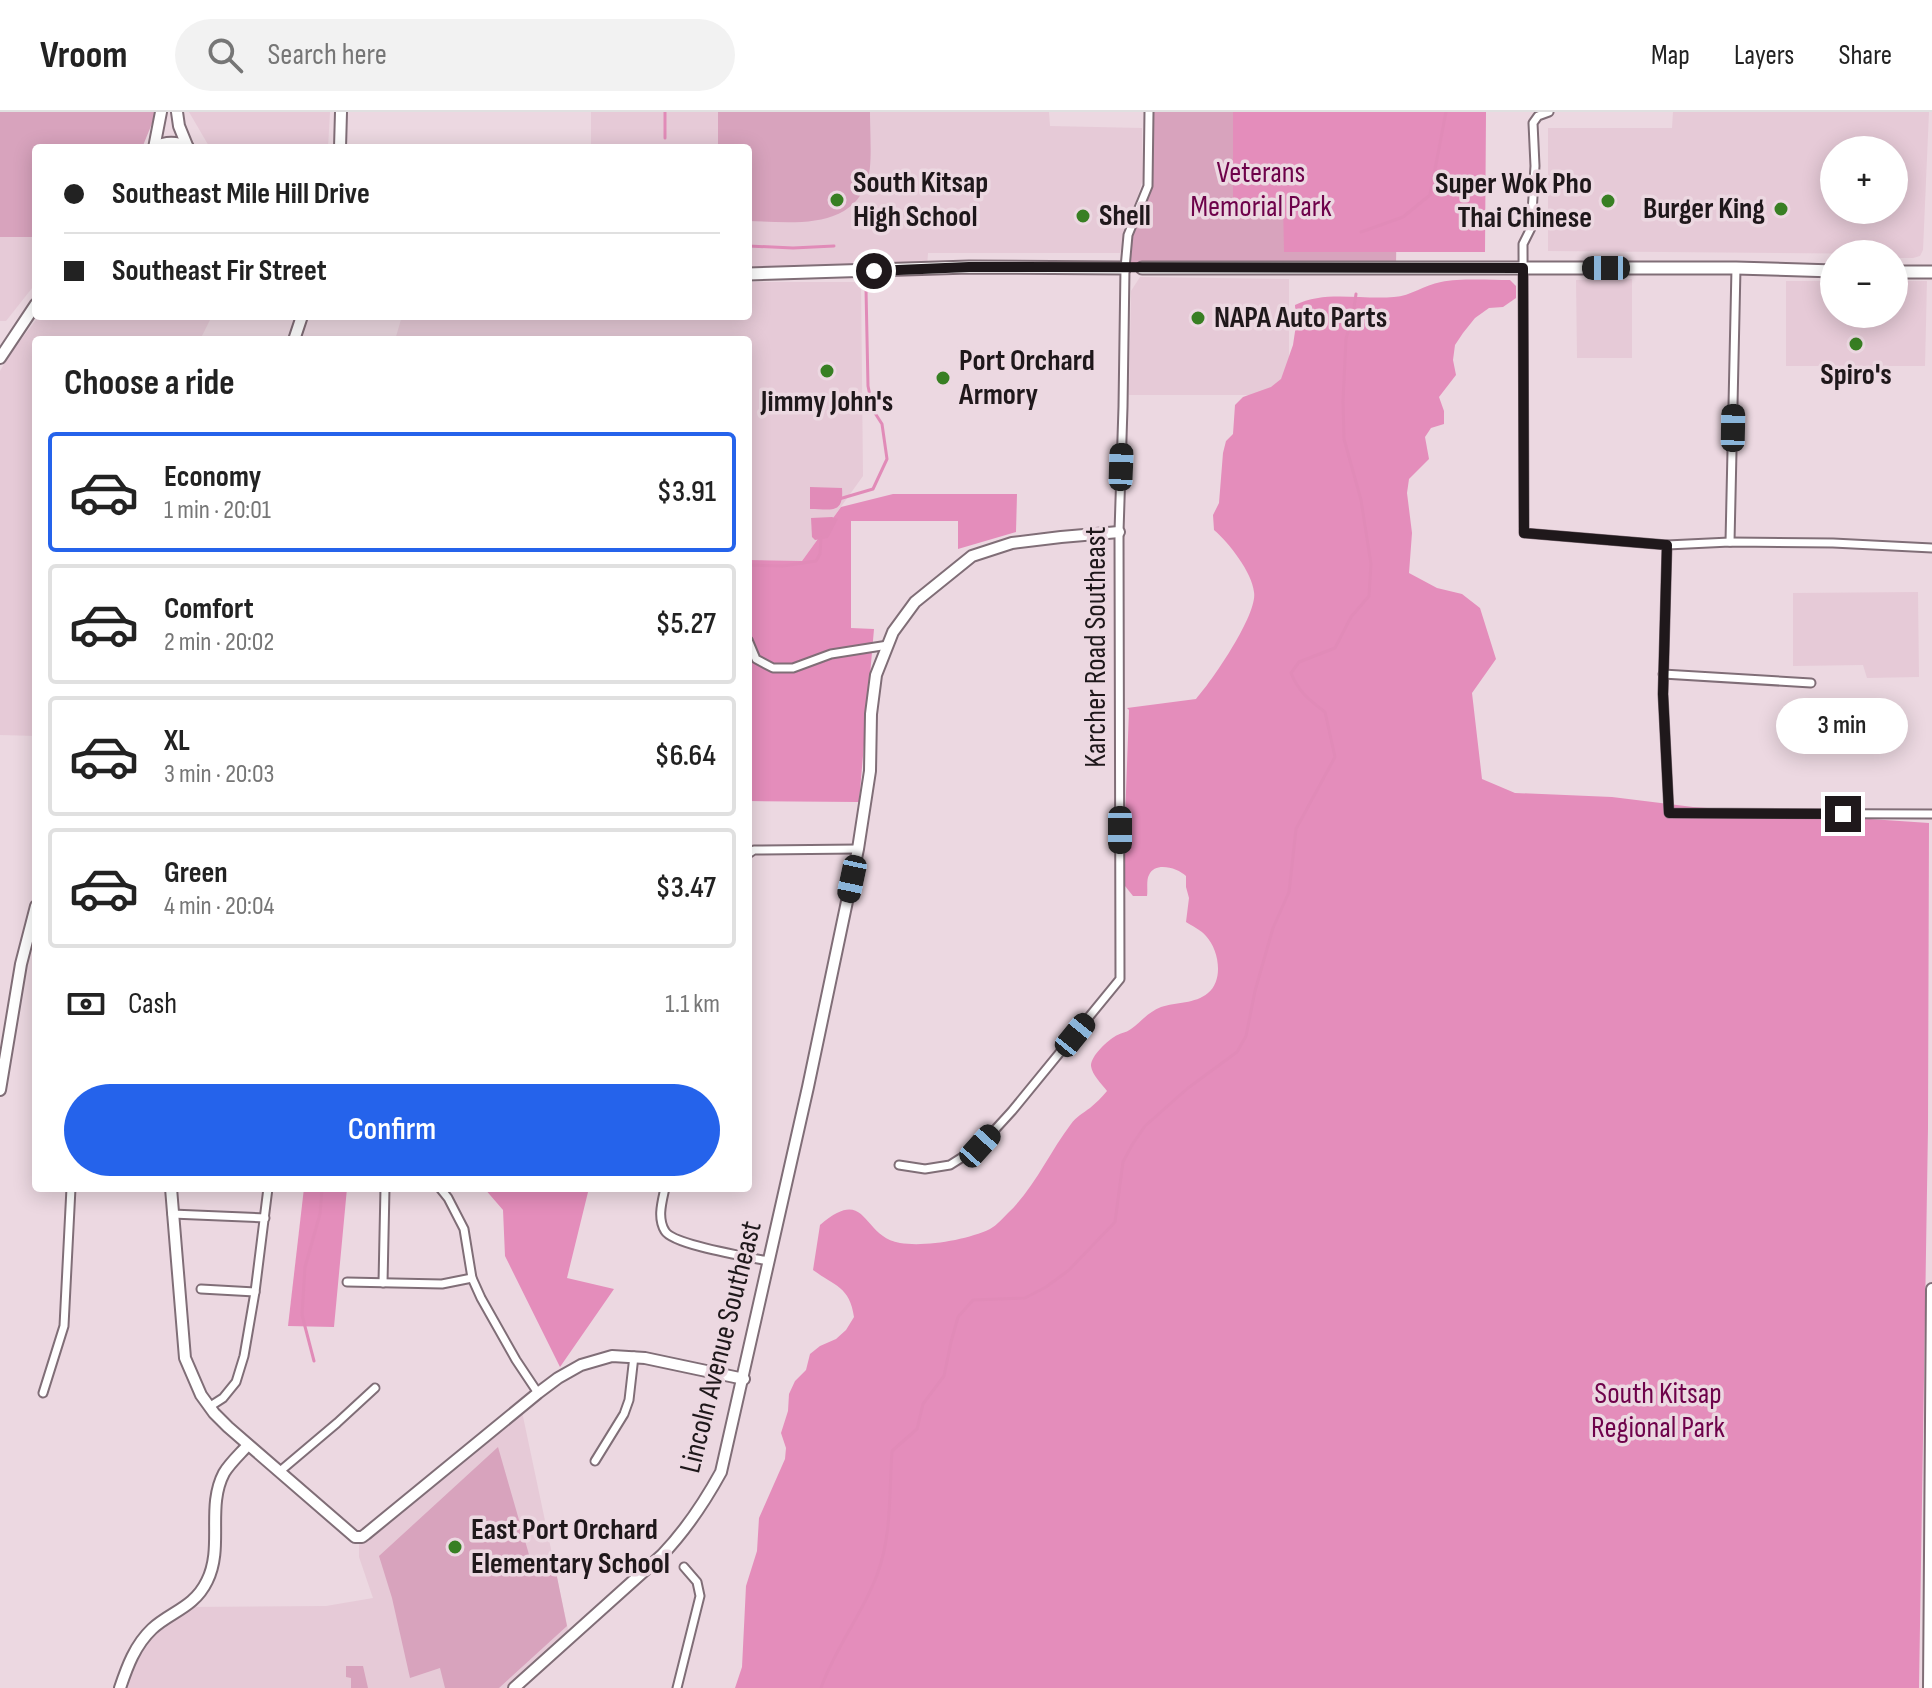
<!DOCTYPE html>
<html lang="en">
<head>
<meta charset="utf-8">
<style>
  body { margin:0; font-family:"Sofia Sans Condensed",sans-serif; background:#f2f2f2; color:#222; height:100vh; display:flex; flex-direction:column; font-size:30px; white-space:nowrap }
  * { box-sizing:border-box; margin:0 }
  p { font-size:26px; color:#767676 }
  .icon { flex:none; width:44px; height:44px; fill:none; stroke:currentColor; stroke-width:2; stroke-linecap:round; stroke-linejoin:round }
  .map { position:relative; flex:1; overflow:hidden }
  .drawer { position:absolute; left:32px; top:224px; width:720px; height:856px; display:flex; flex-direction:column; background:#fff; border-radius:8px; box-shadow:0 4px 20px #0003 }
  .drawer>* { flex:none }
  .guide { position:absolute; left:32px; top:32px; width:720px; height:176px; border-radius:8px; box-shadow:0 4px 20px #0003; display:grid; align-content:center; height:176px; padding:0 32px; background:#fff }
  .fabs { position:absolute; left:1820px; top:24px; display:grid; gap:16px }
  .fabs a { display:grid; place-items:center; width:88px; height:88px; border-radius:50%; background:#fff; box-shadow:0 4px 20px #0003; font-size:40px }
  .end { position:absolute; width:36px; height:36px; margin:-18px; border:10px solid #1f181b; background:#fff; box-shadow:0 0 0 4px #fff }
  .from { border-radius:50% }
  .bubble { position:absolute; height:56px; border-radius:28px; background:#fff; box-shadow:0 4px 20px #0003; font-size:26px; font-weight:600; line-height:56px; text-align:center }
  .car { position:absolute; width:24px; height:48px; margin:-24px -12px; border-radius:10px; box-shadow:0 0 6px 2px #0007; background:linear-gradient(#222 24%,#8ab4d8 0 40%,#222 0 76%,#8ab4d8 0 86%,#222 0) }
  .guide b { display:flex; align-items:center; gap:28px; height:76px; font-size:30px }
  .guide b+b { border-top:2px solid #e0e0e0 }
  .guide i { width:20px; height:20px; background:#222 }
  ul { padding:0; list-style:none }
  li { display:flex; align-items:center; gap:24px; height:120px; margin:0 16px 12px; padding:0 16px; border:4px solid #e0e0e0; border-radius:8px }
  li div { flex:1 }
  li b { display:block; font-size:30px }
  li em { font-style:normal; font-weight:600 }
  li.on { border-color:#2563eb }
  li>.icon { width:72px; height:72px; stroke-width:1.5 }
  h2 { padding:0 32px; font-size:36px; line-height:96px }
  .pay { display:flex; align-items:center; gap:20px; height:88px; padding:0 32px; font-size:30px }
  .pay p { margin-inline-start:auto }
  .primary-button { display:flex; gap:16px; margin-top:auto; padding:16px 32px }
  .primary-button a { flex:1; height:92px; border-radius:48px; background:#2563eb; color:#fff; font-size:32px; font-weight:600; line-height:92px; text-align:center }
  header { display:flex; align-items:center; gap:48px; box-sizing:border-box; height:112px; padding:0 40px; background:#fff; border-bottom:2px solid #e0e0e0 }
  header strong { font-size:38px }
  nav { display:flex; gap:44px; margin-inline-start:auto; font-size:28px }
  .search { width:560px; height:72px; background:#f2f2f2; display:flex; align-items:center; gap:20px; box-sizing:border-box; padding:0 28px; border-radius:44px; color:#767676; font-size:30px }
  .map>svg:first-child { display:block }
</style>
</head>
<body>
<header>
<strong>Vroom</strong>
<div class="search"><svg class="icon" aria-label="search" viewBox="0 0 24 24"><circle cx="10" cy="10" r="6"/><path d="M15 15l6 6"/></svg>Search here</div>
<nav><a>Map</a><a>Layers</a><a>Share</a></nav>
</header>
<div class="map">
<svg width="1932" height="1576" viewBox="0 0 1932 1576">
  <rect width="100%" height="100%" fill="#ecd8e1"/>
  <g fill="#e6cad7" fill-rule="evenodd">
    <path d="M189 0H330L328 36H210Z"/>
    <path d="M591 0H1049L1050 14 1142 16 1143 67 1120 141H928L927 156 748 162V36H591Z"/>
    <path d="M1673 0H1929L1923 138 1920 144 1913 146H1894V142L1548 139V16H1672ZM1834 38H1894V98H1834Z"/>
    <path d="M0 125H36V171L6 209H0Z"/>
    <path d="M1140 165 1289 167V283H1129L1131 179Z"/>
    <path d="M1632 167V246H1577L1576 168Z"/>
    <path d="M1786 169H1834V202H1894V169H1927L1925 254H1786Z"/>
    <path d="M748 170H861L863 364 802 449 748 448V228H395L402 204H748Z"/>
    <path d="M39 204H212L200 228H36V624L0 623V259L10 242Z"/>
    <path d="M1918 480 1919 565 1867 566 1863 553 1793 554V481Z"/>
    <path d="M521 1295 570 1527 514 1576H120L140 1533 185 1495 326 1494 373 1486 359 1445V1425Z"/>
  </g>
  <g fill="#d8a3bd">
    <path d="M0 0H155L153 9 142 36H36V125H0Z"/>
    <path d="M718 0H870C870 16 872 48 869 62 856 120 793 110 748 109V36H718Z"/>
    <path d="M1149 0H1398L1396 156H1125L1126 138 1144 84Z"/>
    <path d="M498 1335 532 1453 545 1456 555 1455 567 1514 499 1576H445L440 1556 410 1566 392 1486 379 1444Z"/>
    <path d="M346 1554H363L368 1576H351V1566L346 1565Z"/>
  </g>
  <g fill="#e48dbb">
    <path d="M1233 0H1486L1485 140H1284L1283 89 1233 90Z"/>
    <path d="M1510 168 1516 174V186L1503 195 1489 196 1475 206 1463 221 1455 233 1453 248 1456 263 1439 285 1444 299V312L1431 316 1425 325 1429 347 1409 367 1407 381 1412 421 1409 461 1437 476 1462 482 1480 496 1496 547 1472 581 1482 667 1515 681 1612 685 1693 695 1929 711 1928 1016 1919 1576H735L742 1555 746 1474 757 1439 759 1406 785 1347 786 1336 781 1321 788 1299 789 1282 795 1269 806 1258 810 1242 820 1234 836 1227 846 1218 854 1205C850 1175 835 1174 813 1158L820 1113C868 1072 861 1125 900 1131 925 1135 967 1128 990 1117 997 1113 1002 1107 1008 1101 1035 1075 1049 1041 1071 1012 1076 1005 1083 1001 1090 996 1096 991 1102 985 1107 979 1102 972 1092 963 1091 954 1091 944 1106 930 1114 925 1119 921 1126 921 1131 917 1141 910 1148 900 1161 895 1176 890 1195 892 1208 881 1224 868 1219 838 1206 824 1201 818 1192 814 1186 810L1189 786 1186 775V764C1178 756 1155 749 1149 763 1146 768 1148 778 1147 784H1133L1125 774 1123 762 1129 598 1127 596 1196 587C1212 569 1258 502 1254 480 1252 460 1229 431 1214 418L1213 403 1219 391 1223 341 1226 329 1233 322 1235 293 1243 285 1271 275 1281 267 1293 233 1296 213 1295 193C1325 178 1361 188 1394 185 1411 184 1424 173 1441 170 1460 166 1490 168 1510 168Z"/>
    <path d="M893 382H1017L1016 420 958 437V409H851V516L874 517 859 690 748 689V448L802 449 841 395Z"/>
    <path d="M304 1076H347L334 1215 288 1214Z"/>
    <path d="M484 1076H589L567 1166 614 1177 560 1255 505 1144 503 1098Z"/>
  </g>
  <g fill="#e18bb8">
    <path d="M810 375 842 376C844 403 831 397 810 397Z"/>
    <path d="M832 405 838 407 828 426 815 428 812 425 811 406Z"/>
  </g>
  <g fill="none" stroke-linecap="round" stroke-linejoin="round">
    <g stroke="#e18bb8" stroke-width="3">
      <path d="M665 0V26"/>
      <path d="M1361 120 1403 105 1430 83 1446 0"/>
      <path d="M748 134 793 136 834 134"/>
      <path d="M839 387 873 377 887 347 882 312 873 298 868 274 866 177"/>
      <path d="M748 453 783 454 816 449 820 442 821 426"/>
      <path d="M314 1249 302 1203 305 1155 320 1102 322 1076"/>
      <path d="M821 1576C835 1536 862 1503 877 1463 892 1424 889 1380 892 1339L917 1317 923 1292 944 1264 951 1230 958 1205 973 1188 1025 1186 1046 1175 1069 1158 1115 1110 1123 1050 1132 1033 1145 1014 1188 976 1237 940 1246 924 1255 879 1273 816 1289 780 1296 717 1335 645 1325 600C1309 588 1298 579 1291 561L1299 550 1335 536 1351 505 1369 484 1371 452 1361 388 1344 327 1343 289 1346 227 1353 202 1356 182"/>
    </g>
    <defs>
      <g id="street">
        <path d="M1549 0 1538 4 1533 11 1535 54 1531 116 1523 132 1524 421 1667 433 1730 430 1833 431 1932 436"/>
        <path d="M1730 430 1736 156"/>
        <path d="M1667 433 1663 582 1669 701 1932 702"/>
        <path d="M748 528 756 547 773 556H793L831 542 888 533"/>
        <path d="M1663 562 1811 571"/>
        <path d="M748 742 754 738 858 737"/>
        <path d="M899 1053 925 1057 950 1053 980 1034 1012 999 1120 867 1119 420 1123 295 1125 156 1128 123 1148 74 1149 0"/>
        <path d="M440 1076 448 1086 464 1117 472 1166 481 1186 516 1248 538 1281"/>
        <path d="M665 1076C662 1090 657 1106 665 1119 673 1133 749 1145 768 1149"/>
        <path d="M172 1102 265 1106"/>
        <path d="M347 1170 442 1172 472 1166"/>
        <path d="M383 1171 385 1076"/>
        <path d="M201 1177 255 1180"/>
        <path d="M43 1281 64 1214 71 1076"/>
        <path d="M209 1295 223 1286 236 1270 244 1244 255 1180 268 1076"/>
        <path d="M595 1349 624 1302 629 1288 634 1244"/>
        <path d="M279 1360 337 1311 375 1276"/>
        <path d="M677 1576 700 1484 697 1470 684 1455"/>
      </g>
      <g id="secondary">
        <path d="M177 0 179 14 188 36"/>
        <path d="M154 36 161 0"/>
        <path d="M340 36 341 0"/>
        <path d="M294 228 302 204"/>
        <path d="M0 246 36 192"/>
        <path d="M0 978 21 852 36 794"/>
        <path d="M171 1076 185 1246 201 1283 214 1301 228 1315 355 1425H362L366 1422 538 1281 558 1266 581 1253 612 1244 645 1246 744 1267"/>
        <path d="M120 1576C127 1555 135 1533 152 1517 170 1500 194 1496 207 1469 224 1435 206 1395 224 1361 230 1351 240 1342 248 1333"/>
        <path d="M514 1576 662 1443C686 1418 704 1391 721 1360L808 975 858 737 870 659 871 602 876 563 893 520 915 490 972 444 1012 431 1061 425 1119 420"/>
        <path d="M1929 1576 1932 1177"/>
      </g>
      <g id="primary">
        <path d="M155 36C167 29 177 30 188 36"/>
        <path d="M1142 156H1736L1834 159"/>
        <path d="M1894 160H1932"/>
        <path d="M748 162 969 155 1125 156"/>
      </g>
    </defs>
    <use href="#street" stroke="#806e77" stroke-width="11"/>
    <use href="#secondary" stroke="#806e77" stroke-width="14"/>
    <use href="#primary" stroke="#806e77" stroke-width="15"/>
    <use href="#street" stroke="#fff" stroke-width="7"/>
    <use href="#secondary" stroke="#fff" stroke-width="10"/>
    <use href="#primary" stroke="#fff" stroke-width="11"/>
  </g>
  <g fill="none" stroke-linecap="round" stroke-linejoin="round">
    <path stroke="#1f181b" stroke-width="10" d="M874 159 969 155 1523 156 1524 421 1667 433 1663 582 1669 701 1843 702"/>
  </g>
  <g fill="#387f23" stroke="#ecd8e1" stroke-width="3">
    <circle cx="837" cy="88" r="8"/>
    <circle cx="1608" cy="89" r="8"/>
    <circle cx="1781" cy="97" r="8"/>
    <circle cx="1083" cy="104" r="8"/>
    <circle cx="1198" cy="206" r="8"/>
    <circle cx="1856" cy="232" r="8"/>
    <circle cx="827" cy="259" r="8"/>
    <circle cx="943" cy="266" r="8"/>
    <circle cx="455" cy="1435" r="8"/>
  </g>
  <g text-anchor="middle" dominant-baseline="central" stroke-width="7" stroke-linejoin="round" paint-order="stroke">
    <g font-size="30" fill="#6e024a" stroke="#ecd8e1">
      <text x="1261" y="61">Veterans<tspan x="1261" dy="34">Memorial Park</tspan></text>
      <text x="1658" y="1282">South Kitsap<tspan x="1658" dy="34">Regional Park</tspan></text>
    </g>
    <g font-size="30" font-weight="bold" fill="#1f181b" stroke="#ecd8e1" text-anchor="start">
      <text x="853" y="71">South Kitsap<tspan x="853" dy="34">High School</tspan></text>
      <text x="1592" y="72" text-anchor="end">Super Wok Pho<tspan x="1592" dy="34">Thai Chinese</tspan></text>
      <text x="1765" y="97" text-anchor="end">Burger King</text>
      <text x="1099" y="104">Shell</text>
      <text x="1214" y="206">NAPA Auto Parts</text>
      <text x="959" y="249">Port Orchard<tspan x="959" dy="34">Armory</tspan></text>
      <text x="1856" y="263" text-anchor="middle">Spiro's</text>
      <text x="827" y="290" text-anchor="middle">Jimmy John's</text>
      <text x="471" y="1418">East Port Orchard<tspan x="471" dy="34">Elementary School</tspan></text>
    </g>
    <g font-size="30" fill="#1f181b" stroke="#ecd8e1">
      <text transform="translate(1096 535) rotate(-90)">Karcher Road Southeast</text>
      <text transform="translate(721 1235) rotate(-76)">Lincoln Avenue Southeast</text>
    </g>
  </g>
</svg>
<div class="fabs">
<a>+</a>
<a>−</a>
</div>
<i class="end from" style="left:874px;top:159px"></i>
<i class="end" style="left:1843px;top:702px"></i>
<div class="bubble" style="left:1776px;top:586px;width:132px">3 min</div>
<i class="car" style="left:1606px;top:156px;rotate:270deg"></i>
<i class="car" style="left:1733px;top:316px;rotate:1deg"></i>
<i class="car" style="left:1121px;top:355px;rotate:2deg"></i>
<i class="car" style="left:1120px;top:718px;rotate:180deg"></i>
<i class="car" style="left:852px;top:767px;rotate:192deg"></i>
<i class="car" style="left:1075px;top:923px;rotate:39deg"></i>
<i class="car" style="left:980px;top:1034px;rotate:42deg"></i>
<div class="guide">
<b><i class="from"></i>Southeast Mile Hill Drive</b>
<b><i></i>Southeast Fir Street</b>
</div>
<section class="drawer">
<h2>Choose a ride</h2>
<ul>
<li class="on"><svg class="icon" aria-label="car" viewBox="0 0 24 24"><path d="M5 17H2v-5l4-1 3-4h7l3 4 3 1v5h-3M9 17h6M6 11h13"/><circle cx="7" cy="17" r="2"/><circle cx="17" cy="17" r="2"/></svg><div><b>Economy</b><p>1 min · 20:01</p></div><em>$3.91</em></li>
<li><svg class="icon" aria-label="car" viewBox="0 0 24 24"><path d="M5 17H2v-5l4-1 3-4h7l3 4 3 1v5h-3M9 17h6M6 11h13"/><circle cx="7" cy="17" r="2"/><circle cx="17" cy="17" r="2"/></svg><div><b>Comfort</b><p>2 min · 20:02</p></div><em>$5.27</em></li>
<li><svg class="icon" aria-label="car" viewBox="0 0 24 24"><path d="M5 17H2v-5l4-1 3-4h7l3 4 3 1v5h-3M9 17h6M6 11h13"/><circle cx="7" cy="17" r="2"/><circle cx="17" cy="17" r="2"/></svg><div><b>XL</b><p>3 min · 20:03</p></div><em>$6.64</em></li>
<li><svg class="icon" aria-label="car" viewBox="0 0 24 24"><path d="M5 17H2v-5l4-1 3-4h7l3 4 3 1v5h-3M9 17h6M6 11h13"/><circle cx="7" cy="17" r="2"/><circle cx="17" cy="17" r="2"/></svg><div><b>Green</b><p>4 min · 20:04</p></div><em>$3.47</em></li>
</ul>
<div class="pay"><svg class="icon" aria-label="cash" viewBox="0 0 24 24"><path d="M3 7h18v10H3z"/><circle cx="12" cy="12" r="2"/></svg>Cash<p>1.1 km</p></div>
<div class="primary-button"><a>Confirm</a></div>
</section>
</div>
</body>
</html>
